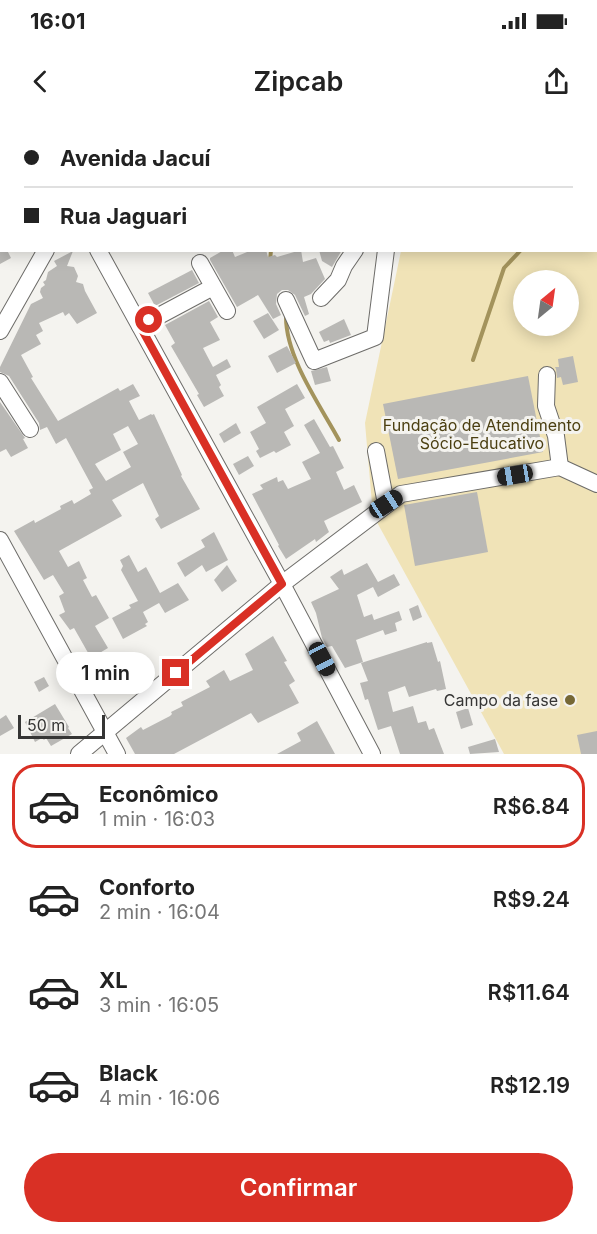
<!DOCTYPE html>
<html lang="pt">
<head>
<meta charset="utf-8">
<style>
  body { margin:0; font-family:Inter,sans-serif; background:#f6f6f6; color:#222; height:100vh; display:flex; flex-direction:column; font-size:22px; white-space:nowrap }
  * { box-sizing:border-box; margin:0 }
  p { font-size:20px; color:#767676 }
  .icon { flex:none; width:33px; height:33px; fill:none; stroke:currentColor; stroke-width:2; stroke-linecap:round; stroke-linejoin:round }
  .map { position:relative; height:634px; overflow:hidden }
  .panel { display:flex; flex-direction:column; background:#fff; flex:1 }
  .panel>* { flex:none }
  .banner { position:absolute; left:0px; top:0px; width:597px; height:132px; box-shadow:0 3px 15px #0003; display:grid; align-content:center; height:132px; padding:0 24px; background:#fff }
  .needle { width:39px; rotate:29deg }
  .buttons { position:absolute; left:513px; top:150px; display:grid; gap:12px }
  .buttons a { display:grid; place-items:center; width:66px; height:66px; border-radius:50%; background:#fff; box-shadow:0 3px 15px #0003; font-size:30px }
  .scale { position:absolute; left:18px; bottom:15px; width:87px; box-sizing:border-box; padding-left:6px; border:3px solid #353534; border-top:0; font-size:16px; line-height:21px; white-space:nowrap; color:#353534; -webkit-text-stroke:4px #f4f3ef; paint-order:stroke }
  .end { position:absolute; width:27px; height:27px; margin:-14px; border:8px solid #d93025; background:#fff; box-shadow:0 0 0 3px #fff }
  .from { border-radius:50% }
  .bubble { position:absolute; height:42px; border-radius:21px; background:#fff; box-shadow:0 3px 15px #0003; font-size:20px; font-weight:600; line-height:42px; text-align:center }
  .car { position:absolute; width:18px; height:36px; margin:-18px -9px; border-radius:8px; box-shadow:0 0 4px 2px #0007; background:linear-gradient(#222 24%,#8ab4d8 0 40%,#222 0 76%,#8ab4d8 0 86%,#222 0) }
  .banner b { display:flex; align-items:center; gap:21px; height:57px; font-size:22px }
  .banner b+b { border-top:2px solid #e0e0e0 }
  .banner i { width:15px; height:15px; background:#222 }
  ul { padding:10px 0 0; list-style:none }
  li { display:flex; align-items:center; gap:18px; height:84px; margin:0 12px 9px; padding:0 12px; border:3px solid transparent; border-radius:24px }
  li div { flex:1 }
  li b { display:block; font-size:22px }
  li em { font-style:normal; font-weight:600 }
  li.selected { border-color:#d93025 }
  li>.icon { width:54px; height:54px; stroke-width:1.5 }
  .primary-button { display:flex; gap:12px; margin-top:auto; padding:12px 24px }
  .primary-button a { flex:1; height:69px; border-radius:36px; background:#d93025; color:#fff; font-size:24px; font-weight:600; line-height:69px; text-align:center }
  .status { display:flex; justify-content:space-between; align-items:center; height:42px; padding:0 30px; background:#fff; direction:ltr }
  .status svg { height:16px; fill:currentColor }
  header { display:flex; justify-content:space-between; align-items:center; height:78px; padding:0 24px; background:#fff; font-size:27px; font-weight:600 }
  .map>svg:first-child { display:block }
</style>
</head>
<body>
<div class="status"><b>16:01</b><svg viewBox="0 0 49 12"><path d="M0 12V9h3v3zM5 12V6h3v6zM10 12V3h3v9zM15 12V0h3v12zM26 1h20v11H26zM47 4h2v5h-2z"/></svg></div>
<header><svg class="icon" aria-label="back" viewBox="0 0 24 24"><path d="M15 5l-7 7 7 7"/></svg>Zipcab<svg class="icon" aria-label="share" viewBox="0 0 24 24"><path d="M12 15V3M7 8l5-5 5 5M5 13v7h14v-7"/></svg></header>
<div class="map">
<svg width="597" height="634" viewBox="0 0 597 634">
  <rect width="100%" height="100%" fill="#f4f3ef"/>
  <path fill="#f0e3b7" fill-rule="evenodd" d="M424 0H597V634H504L373 395 365 303 401 131 596 130V2ZM524 160H568V206H524Z"/>
  <g fill="none" stroke-linecap="round" stroke-linejoin="round">
    <g stroke="#a3935c" stroke-width="4">
      <path d="M347 2 348 0"/>
      <path d="M596 51 597 49"/>
      <path d="M270 141 271 130"/>
      <path d="M286 197C286 238 320 285 339 320"/>
      <path d="M473 240 504 148 521 130"/>
    </g>
  </g>
  <g fill="#b9b8b5" fill-rule="evenodd">
    <path d="M0 118 2 130H7L11 138 0 144Z"/>
    <path d="M224 130H232L235 137 252 130H266L268 137 275 135 277 137 301 130 303 142 316 138 325 159 311 174 304 177 309 194 305 196 295 175 288 170H282L277 174 276 184 281 195 273 199 258 175 237 187 210 140V138Z"/>
    <path d="M319 130H342L332 147 322 141Z"/>
    <path d="M73 131 67 146 74 147 78 156 76 162 83 164 85 171 97 193 77 204 69 193 65 196 63 192 39 203 43 211 36 215 41 224 21 235 33 257 31 258 58 301 118 268 120 271 133 264 140 276 129 281 139 300 151 294 152 295 154 294 182 355 181 356 200 389 161 409 155 399 159 396 143 363 112 380 122 396 59 431 68 447 79 441 87 458 83 460 92 477 96 475 109 498 95 506 108 528 91 538 74 508 70 510 59 495 65 492 59 476 64 473 53 455 44 460 14 411 34 400 35 403 61 389 60 386 72 380 74 384 91 374 89 370 93 368 66 318 56 324 47 307 40 310 39 303 9 256 0 252V247L31 184 43 178 40 172 41 168 45 165 43 162 46 160 48 152 57 146 54 141ZM128 306 138 324 123 332 131 347 106 361 95 344 121 330 113 314Z"/>
    <path d="M192 150 199 163 155 186 148 173Z"/>
    <path d="M209 181 218 197 210 202 220 220 203 228 213 247 227 239 231 247 216 255 221 265 219 267 224 276 204 287 197 275 199 274 171 226 175 223 165 205Z"/>
    <path d="M268 193 279 210 264 219 253 201Z"/>
    <path d="M344 199 351 215 330 223 329 220 324 222 319 212Z"/>
    <path d="M287 226 296 243 277 253 268 236Z"/>
    <path d="M573 236 578 262 563 265 561 257 557 258 556 249 555 247H559L558 239Z"/>
    <path d="M327 247 331 261 315 265 311 251Z"/>
    <path d="M528 256 543 332 398 359 383 284Z"/>
    <path d="M297 264 305 278 285 289 294 306 284 312 291 325 276 333 274 331 260 338 256 331 259 329 250 312 266 303 257 287Z"/>
    <path d="M0 282 25 318 23 319 28 328 11 337 6 329 0 332Z"/>
    <path d="M314 299 330 327 333 326 344 348 336 352 344 370 354 365 362 382 324 401 329 412 316 422 315 419 286 439 278 426 279 425 252 374 263 369 260 365 277 357 278 362 283 360 288 369 311 359 302 342 320 333 304 305Z"/>
    <path d="M236 303 241 313 224 323 219 314Z"/>
    <path d="M248 336 254 346 239 355 233 344Z"/>
    <path d="M477 372 488 432 415 446 404 385Z"/>
    <path d="M214 412 228 440 206 452 202 445 185 457 177 443 205 427 201 420Z"/>
    <path d="M129 435 138 452 146 447 160 473 178 463 189 480 165 493 159 483 143 492 148 502 145 504 147 506 123 519 112 498 131 488 129 485 138 481 121 450 123 446 120 440Z"/>
    <path d="M367 443 378 462 394 454 400 465 378 477 373 467 357 475 364 497 372 494 374 500 399 491 402 500 395 503 397 511 385 515 383 510 356 520 363 542 345 548 332 526 327 527 322 518 316 493 311 482 339 469 330 457 342 449 344 455Z"/>
    <path d="M227 445 237 461 222 472 214 460Z"/>
    <path d="M418 485 422 497 413 501 409 489Z"/>
    <path d="M273 516 287 541 284 542 295 561 289 565 299 583 258 603 251 593 174 634H135L126 618 141 607 143 610 170 596 172 594 171 592 183 586 181 582 210 567 206 561 224 550 230 561 253 550 245 534Z"/>
    <path d="M427 522V523L432 522 438 542 440 541 446 569 437 571 436 569 409 577 405 566 388 572 393 592 413 586 418 603 426 601 429 610 434 608 444 634H400L391 606 378 610 368 579 365 580 360 563 368 561 361 543Z"/>
    <path d="M44 557 49 566 39 572 34 562Z"/>
    <path d="M55 584 69 607 68 608 72 614 51 626 46 618 44 620 42 618 35 622 25 602Z"/>
    <path d="M468 588 473 605 461 609 456 592Z"/>
    <path d="M6 595 14 608 0 616V599Z"/>
    <path d="M317 601 335 634H277L301 621 297 613Z"/>
    <path d="M597 611V634H581L577 615Z"/>
    <path d="M495 619 499 632 470 634 468 627Z"/>
  </g>
  <g fill="none" stroke-linecap="round" stroke-linejoin="round">
    <defs>
      <g id="minor">
        <path d="M24 0 25 2"/>
        <path d="M292 0 293 2"/>
        <path d="M66 2 69 0"/>
        <path d="M250 2V0"/>
        <path d="M378 2 380 0"/>
        <path d="M98 130 282 464 372 634"/>
        <path d="M200 143 227 191"/>
        <path d="M321 178 338 160 344 146 355 130"/>
        <path d="M286 180 314 241 375 217 386 130"/>
        <path d="M140 206 213 167"/>
        <path d="M0 211 46 130"/>
        <path d="M547 255 546 286 556 316 560 347"/>
        <path d="M0 262 30 309"/>
        <path d="M376 331 386 384"/>
        <path d="M0 420 117 634"/>
        <path d="M79 634 282 464 401 374 560 347 597 364"/>
      </g>
    </defs>
    <use href="#minor" stroke="#6d6c69" stroke-width="18"/>
    <use href="#minor" stroke="#fff" stroke-width="16"/>
  </g>
  <g fill="none" stroke-linecap="round" stroke-linejoin="round">
    <path stroke="#d93025" stroke-width="8" d="M149 200 140 206 282 464 176 553"/>
  </g>
  <circle fill="#766835" stroke="#f4f3ef" stroke-width="2" cx="570" cy="580" r="6"/>
  <g text-anchor="middle" dominant-baseline="central" stroke-width="6" stroke-linejoin="round" paint-order="stroke">
    <g font-size="16" fill="#4b3f11" stroke="#f4f3ef">
      <text x="482" y="305">Fundação de Atendimento<tspan x="482" dy="18">Sócio-Educativo</tspan></text>
    </g>
    <g font-size="16" fill="#353534" stroke="#f4f3ef" text-anchor="end">
      <text x="558" y="580">Campo da fase</text>
    </g>
  </g>
</svg>
<div class="buttons">
<a><svg class="needle" viewBox="-14 -14 28 28"><path d="M0-13l5 13h-10z" fill="#e53935"/><path d="M0 13l5-13h-10z" fill="#767676"/></svg></a>
</div>
<div class="scale">50 m</div>
<i class="end from" style="left:149px;top:200px"></i>
<i class="end" style="left:176px;top:553px"></i>
<div class="bubble" style="left:56px;top:532px;width:99px">1 min</div>
<i class="car" style="left:515px;top:355px;rotate:260deg"></i>
<i class="car" style="left:386px;top:384px;rotate:57deg"></i>
<i class="car" style="left:322px;top:539px;rotate:152deg"></i>
<div class="banner">
<b><i class="from"></i>Avenida Jacuí</b>
<b><i></i>Rua Jaguari</b>
</div>
</div>
<section class="panel">
<ul>
<li class="selected"><svg class="icon" aria-label="car" viewBox="0 0 24 24"><path d="M5 17H2v-5l4-1 3-4h7l3 4 3 1v5h-3M9 17h6M6 11h13"/><circle cx="7" cy="17" r="2"/><circle cx="17" cy="17" r="2"/></svg><div><b>Econômico</b><p>1 min · 16:03</p></div><em>R$6.84</em></li>
<li><svg class="icon" aria-label="car" viewBox="0 0 24 24"><path d="M5 17H2v-5l4-1 3-4h7l3 4 3 1v5h-3M9 17h6M6 11h13"/><circle cx="7" cy="17" r="2"/><circle cx="17" cy="17" r="2"/></svg><div><b>Conforto</b><p>2 min · 16:04</p></div><em>R$9.24</em></li>
<li><svg class="icon" aria-label="car" viewBox="0 0 24 24"><path d="M5 17H2v-5l4-1 3-4h7l3 4 3 1v5h-3M9 17h6M6 11h13"/><circle cx="7" cy="17" r="2"/><circle cx="17" cy="17" r="2"/></svg><div><b>XL</b><p>3 min · 16:05</p></div><em>R$11.64</em></li>
<li><svg class="icon" aria-label="car" viewBox="0 0 24 24"><path d="M5 17H2v-5l4-1 3-4h7l3 4 3 1v5h-3M9 17h6M6 11h13"/><circle cx="7" cy="17" r="2"/><circle cx="17" cy="17" r="2"/></svg><div><b>Black</b><p>4 min · 16:06</p></div><em>R$12.19</em></li>
</ul>
<div class="primary-button"><a>Confirmar</a></div>
</section>
</body>
</html>
